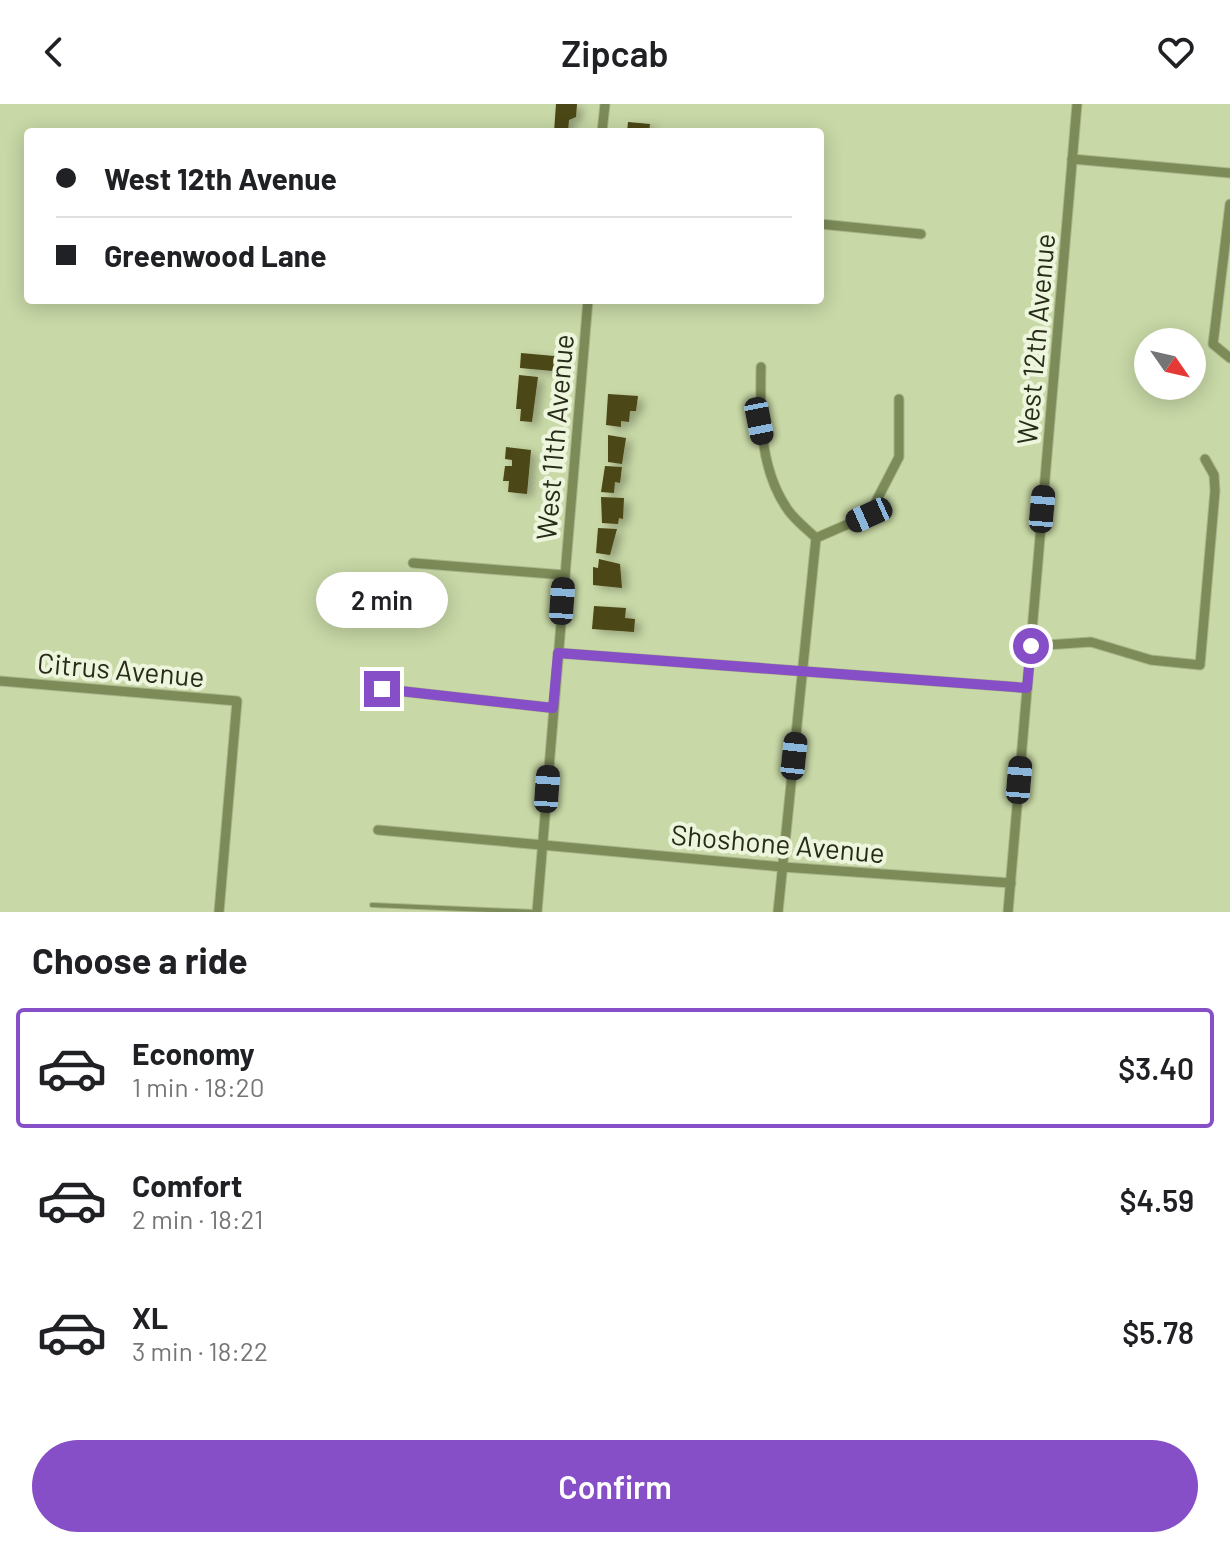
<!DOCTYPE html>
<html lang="en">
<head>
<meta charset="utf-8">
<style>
  body { margin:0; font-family:Barlow,sans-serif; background:#f2f2f2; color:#202124; height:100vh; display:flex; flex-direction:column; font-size:30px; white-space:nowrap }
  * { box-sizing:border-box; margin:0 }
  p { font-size:26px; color:#757577 }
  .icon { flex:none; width:44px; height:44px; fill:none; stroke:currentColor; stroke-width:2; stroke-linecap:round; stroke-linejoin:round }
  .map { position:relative; height:808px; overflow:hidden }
  .drawer { display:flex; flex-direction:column; background:#fff; flex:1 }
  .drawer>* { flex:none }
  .hud { position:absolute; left:24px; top:24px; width:800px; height:176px; border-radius:8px; box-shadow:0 4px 20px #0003; display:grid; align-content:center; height:176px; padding:0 32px; background:#fff }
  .needle { width:52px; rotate:124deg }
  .controls { position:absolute; left:1134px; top:224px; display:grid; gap:16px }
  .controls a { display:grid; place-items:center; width:72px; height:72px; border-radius:50%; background:#fff; box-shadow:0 4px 20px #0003; font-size:40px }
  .end { position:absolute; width:36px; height:36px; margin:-18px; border:10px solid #874fc7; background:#fff; box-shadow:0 0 0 4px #fff }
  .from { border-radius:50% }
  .bubble { position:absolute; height:56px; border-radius:28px; background:#fff; box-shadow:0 4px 20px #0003; font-size:26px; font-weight:600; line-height:56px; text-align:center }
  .car { position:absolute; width:24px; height:48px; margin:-24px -12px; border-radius:10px; box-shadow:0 0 6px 2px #0007; background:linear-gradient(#222 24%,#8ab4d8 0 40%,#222 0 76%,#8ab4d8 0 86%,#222 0) }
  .hud b { display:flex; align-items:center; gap:28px; height:76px; font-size:30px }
  .hud b+b { border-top:2px solid #e0e0e0 }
  .hud i { width:20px; height:20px; background:#202124 }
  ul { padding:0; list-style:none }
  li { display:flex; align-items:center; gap:24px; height:120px; margin:0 16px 12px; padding:0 16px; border:4px solid transparent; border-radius:8px }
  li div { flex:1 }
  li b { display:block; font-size:30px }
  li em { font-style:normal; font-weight:600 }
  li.current { border-color:#874fc7 }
  li>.icon { width:72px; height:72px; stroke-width:1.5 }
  h2 { padding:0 32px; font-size:36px; line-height:96px }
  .button { display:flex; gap:16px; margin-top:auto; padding:16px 32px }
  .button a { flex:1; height:92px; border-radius:48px; background:#874fc7; color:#fff; font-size:32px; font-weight:600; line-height:92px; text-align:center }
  header { display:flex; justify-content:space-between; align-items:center; height:104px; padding:0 32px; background:#fff; font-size:36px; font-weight:600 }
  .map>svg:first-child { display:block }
</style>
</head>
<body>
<header><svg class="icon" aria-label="back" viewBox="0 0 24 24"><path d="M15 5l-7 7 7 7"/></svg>Zipcab<svg class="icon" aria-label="heart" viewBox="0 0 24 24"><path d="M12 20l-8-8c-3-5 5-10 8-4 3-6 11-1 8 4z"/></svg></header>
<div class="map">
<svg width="1230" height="808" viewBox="0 0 1230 808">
  <defs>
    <filter id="shadow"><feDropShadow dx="6" dy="3.5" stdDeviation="4" flood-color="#0004"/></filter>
  </defs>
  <rect width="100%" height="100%" fill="#c8d8a6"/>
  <g fill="#4c4614" filter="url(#shadow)">
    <path d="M556 0H577L576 13 569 16 568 28H554Z"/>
    <path d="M628 18 650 20 649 28H627Z"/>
    <path d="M521 249 554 252 553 267 520 264Z"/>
    <path d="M519 271 538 273 532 318 520 317 521 305H516Z"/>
    <path d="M608 290 638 292 636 307H630L629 318 621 317V323L606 321Z"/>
    <path d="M608 331 626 334 622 360 608 358Z"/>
    <path d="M506 343 531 346 527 390 508 388 509 377H503L505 362H512V356L505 355Z"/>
    <path d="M605 362 622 363 620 379 615 378 614 389 601 388Z"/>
    <path d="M601 393 624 394 623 415 619 414 618 420 602 419Z"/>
    <path d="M598 424 617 425 610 451 596 449Z"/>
    <path d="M599 455 620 460 622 484 593 481V463L598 464Z"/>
    <path d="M594 502 626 504 625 514 635 515 634 528 592 525Z"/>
  </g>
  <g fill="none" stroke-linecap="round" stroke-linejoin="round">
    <defs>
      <path id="service" d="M372 801 535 808"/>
      <g id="minor">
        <path d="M602 28 605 0"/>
        <path d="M1072 55 1230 69"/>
        <path d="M1230 100 1213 240 1230 254"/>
        <path d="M820 120 921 130"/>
        <path d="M761 263C760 311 759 362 786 403 793 415 807 425 816 434L778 808"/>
        <path d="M816 434 869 411 899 353V295"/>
        <path d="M413 459 564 471"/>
        <path d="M1031 542 1091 538 1151 556 1200 561 1215 387 1214 371 1205 355"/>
        <path d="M558 549 1027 584"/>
        <path d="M0 577 237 597 219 808"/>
        <path d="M382 585 553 604"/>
        <path d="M378 726 783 763 1011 779"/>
        <path d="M537 808 588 196"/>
        <path d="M1008 808 1077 0"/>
      </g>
    </defs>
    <use href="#service" stroke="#a8b68a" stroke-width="6"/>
    <use href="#minor" stroke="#a8b68a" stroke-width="11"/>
    <use href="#service" stroke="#7c8b58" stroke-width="4"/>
    <use href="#minor" stroke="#7c8b58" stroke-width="9"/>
  </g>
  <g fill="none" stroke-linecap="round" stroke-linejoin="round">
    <path stroke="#874fc7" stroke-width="10" d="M382 585 553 604 558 549 1027 584 1031 542"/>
  </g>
  <g text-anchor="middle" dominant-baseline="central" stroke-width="8" stroke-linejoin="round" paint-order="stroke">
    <g font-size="28" fill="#262c18" stroke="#edf5dc">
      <text transform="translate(1035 235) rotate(-85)">West 12th Avenue</text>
      <text transform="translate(554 333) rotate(-85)">West 11th Avenue</text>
      <text transform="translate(121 565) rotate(5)">Citrus Avenue</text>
      <text transform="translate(778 739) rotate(5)">Shoshone Avenue</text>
    </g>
  </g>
</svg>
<div class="controls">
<a><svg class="needle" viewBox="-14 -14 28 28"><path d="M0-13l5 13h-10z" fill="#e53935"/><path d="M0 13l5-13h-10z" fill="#757577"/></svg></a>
</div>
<i class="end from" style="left:1031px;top:542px"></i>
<i class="end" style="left:382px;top:585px"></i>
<div class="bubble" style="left:316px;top:468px;width:132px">2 min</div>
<i class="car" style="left:759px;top:317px;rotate:169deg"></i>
<i class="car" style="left:1042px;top:405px;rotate:5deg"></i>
<i class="car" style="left:869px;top:411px;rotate:246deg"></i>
<i class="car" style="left:562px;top:497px;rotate:4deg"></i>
<i class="car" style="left:794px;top:652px;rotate:6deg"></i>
<i class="car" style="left:1019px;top:676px;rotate:5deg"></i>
<i class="car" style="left:547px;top:685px;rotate:4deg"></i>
<div class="hud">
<b><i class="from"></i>West 12th Avenue</b>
<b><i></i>Greenwood Lane</b>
</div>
</div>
<section class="drawer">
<h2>Choose a ride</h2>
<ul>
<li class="current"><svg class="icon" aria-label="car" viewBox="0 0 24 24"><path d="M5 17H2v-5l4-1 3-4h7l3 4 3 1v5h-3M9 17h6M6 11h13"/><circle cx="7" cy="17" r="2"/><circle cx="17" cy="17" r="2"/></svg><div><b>Economy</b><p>1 min · 18:20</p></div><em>$3.40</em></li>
<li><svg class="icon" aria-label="car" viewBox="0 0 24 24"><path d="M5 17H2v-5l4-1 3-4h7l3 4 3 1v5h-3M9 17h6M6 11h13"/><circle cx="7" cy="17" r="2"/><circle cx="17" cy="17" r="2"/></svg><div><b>Comfort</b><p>2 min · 18:21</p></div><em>$4.59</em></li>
<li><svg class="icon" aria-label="car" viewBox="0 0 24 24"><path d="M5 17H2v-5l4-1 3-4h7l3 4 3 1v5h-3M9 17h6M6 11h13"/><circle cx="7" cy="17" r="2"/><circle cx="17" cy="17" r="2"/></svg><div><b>XL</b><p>3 min · 18:22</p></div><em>$5.78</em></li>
</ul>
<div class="button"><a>Confirm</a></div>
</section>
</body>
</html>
